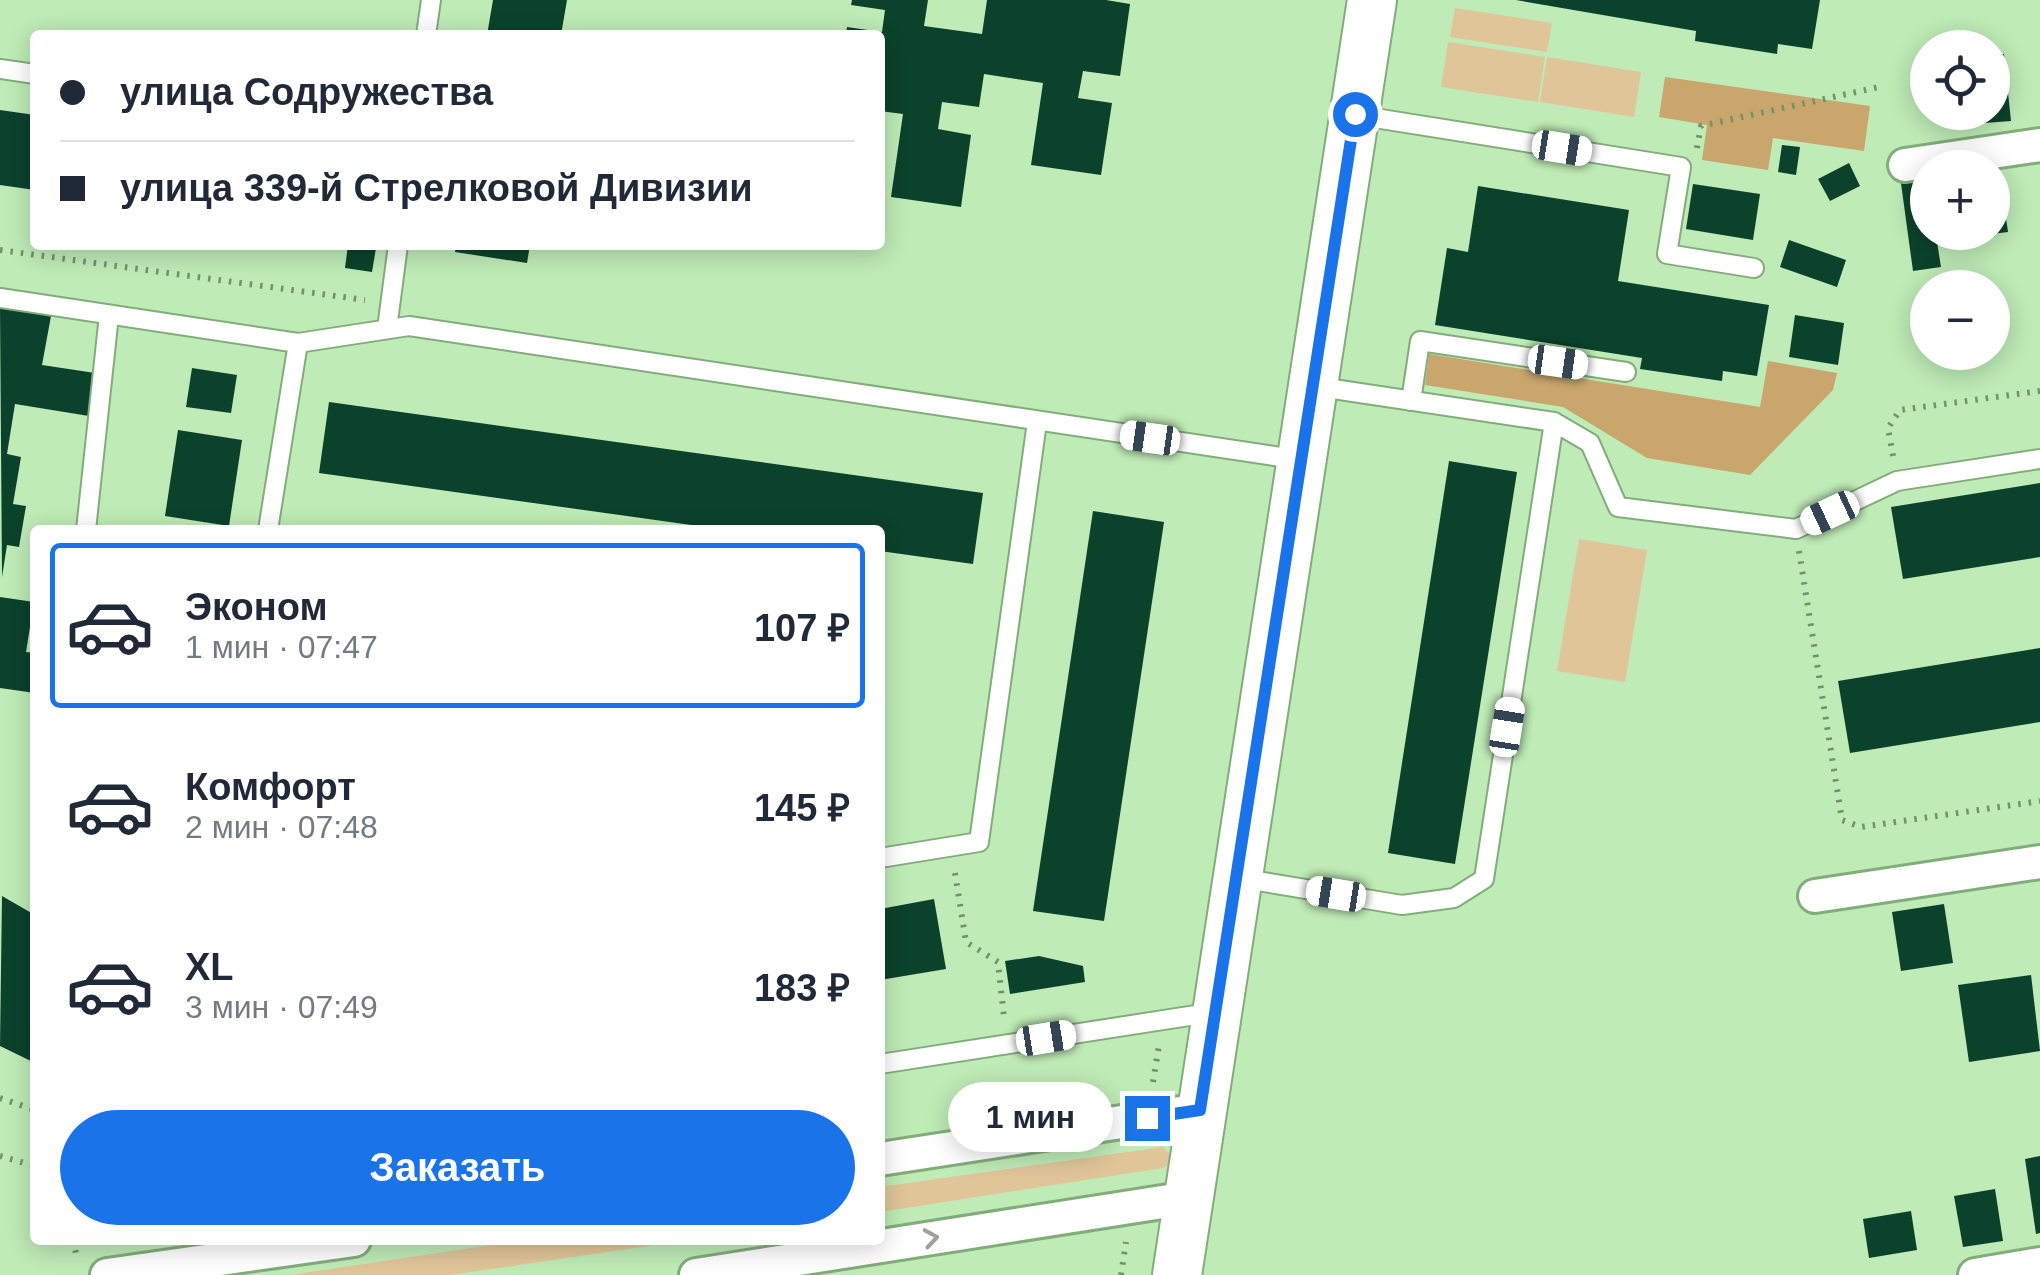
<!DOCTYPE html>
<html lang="ru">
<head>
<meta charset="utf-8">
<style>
  body { margin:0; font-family:Helvetica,sans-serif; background:#f6f6f7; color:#1f2937; height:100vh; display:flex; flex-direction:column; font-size:38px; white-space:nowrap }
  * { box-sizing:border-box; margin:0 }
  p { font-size:32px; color:#747a83 }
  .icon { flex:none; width:55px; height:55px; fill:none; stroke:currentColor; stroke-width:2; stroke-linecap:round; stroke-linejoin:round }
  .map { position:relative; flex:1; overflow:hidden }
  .details { position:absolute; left:30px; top:525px; width:855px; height:720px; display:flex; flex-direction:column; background:#fff; border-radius:10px; box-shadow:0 5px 25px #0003 }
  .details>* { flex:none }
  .hud { position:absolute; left:30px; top:30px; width:855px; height:220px; border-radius:10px; box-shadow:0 5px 25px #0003; display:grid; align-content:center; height:220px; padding:0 30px; background:#fff }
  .controls { position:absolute; left:1910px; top:30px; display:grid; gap:20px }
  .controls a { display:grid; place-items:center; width:100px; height:100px; border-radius:50%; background:#fff; box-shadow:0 5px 25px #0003; font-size:50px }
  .end { position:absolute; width:45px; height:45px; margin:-22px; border:12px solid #1a73e8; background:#fff; box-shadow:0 0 0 5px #fff }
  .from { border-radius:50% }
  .bubble { position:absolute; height:70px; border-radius:35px; background:#fff; box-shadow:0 5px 25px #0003; font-size:32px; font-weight:600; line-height:70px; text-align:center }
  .car { position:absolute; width:30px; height:60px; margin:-30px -15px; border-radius:12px; box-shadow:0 0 8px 2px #0007; background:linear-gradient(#fff 24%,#345 0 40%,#fff 0 76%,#345 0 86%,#fff 0) }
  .hud b { display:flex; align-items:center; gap:35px; height:95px; font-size:38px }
  .hud b+b { border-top:2px solid #e0e1e3 }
  .hud i { width:25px; height:25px; background:#1f2937 }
  ul { padding:18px 0 0; list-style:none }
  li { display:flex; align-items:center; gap:30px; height:165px; margin:0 20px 15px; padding:0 10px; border:5px solid transparent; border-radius:10px }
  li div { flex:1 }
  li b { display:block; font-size:38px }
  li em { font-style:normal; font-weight:600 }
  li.active { border-color:#1a73e8 }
  li>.icon { width:90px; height:90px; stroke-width:1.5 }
  .action { display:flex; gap:20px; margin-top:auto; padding:20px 30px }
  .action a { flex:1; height:115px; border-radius:60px; background:#1a73e8; color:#fff; font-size:40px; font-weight:600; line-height:115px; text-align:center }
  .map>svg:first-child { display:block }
</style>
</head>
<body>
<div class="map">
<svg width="2040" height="1275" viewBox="0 0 2040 1275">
  <rect width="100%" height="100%" fill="#beebb6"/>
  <g fill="#e0c598">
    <path d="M1455 8 1552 23 1547 52 1450 37Z"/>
    <path d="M1448 42 1545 57 1538 102 1441 87Z"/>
    <path d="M1547 57 1641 72 1634 117 1540 102Z"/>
    <path d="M1579 539 1647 550 1625 682 1557 671Z"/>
    <path d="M1163 1147 1169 1153 1170 1163 1163 1168 880 1212V1187Z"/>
    <path d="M525 1240H689L450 1275H290Z"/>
  </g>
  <g fill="#c9a76c">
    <path d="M1665 77 1870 106 1864 151 1773 138 1768 170 1702 160 1707 125 1659 117Z"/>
    <path d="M1429 354 1760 407 1768 361 1837 373 1833 390 1750 475 1647 458 1563 407 1425 385Z"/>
  </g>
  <g fill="#0b422b">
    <path d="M493 0H567L561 35H487Z"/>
    <path d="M852 0H928L924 26 982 34 987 0H1106L1130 4 1120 76 1083 71 1078 98 1112 103 1101 175 1031 165 1043 83 984 74 979 107 942 102 938 129 971 135 961 207 891 197 903 114 880 111V35H846L847 27 882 32 885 10 851 5Z"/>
    <path d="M1516 0H1820L1812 49 1778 44 1777 54 1695 41 1696 31Z"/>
    <path d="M2004 54 2011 121 1972 124 1971 112H1992V55Z"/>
    <path d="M0 110 35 115V190L0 185Z"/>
    <path d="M1782 145 1800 147 1796 175 1778 172Z"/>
    <path d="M1849 163 1860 186 1830 201 1818 179Z"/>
    <path d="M1998 164 2008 232 1992 234V165Z"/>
    <path d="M1928 173V232L1989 235 1937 242 1941 267 1913 271 1900 176Z"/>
    <path d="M1693 184 1760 194 1753 240 1686 229Z"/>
    <path d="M1478 186 1629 210 1618 281 1769 305 1757 376 1723 371 1722 381 1640 369 1642 358 1435 325 1447 248 1468 252Z"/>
    <path d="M1789 240 1846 260 1837 287 1780 267Z"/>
    <path d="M348 245 376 248 372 272 345 268Z"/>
    <path d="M456 245H530L527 263 455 252Z"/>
    <path d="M0 308 51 316 42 365 95 373 89 416 15 404 7 454 21 457 13 504 26 506 19 547 7 545 2 577Z"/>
    <path d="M1795 315 1844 323 1838 365 1789 357Z"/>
    <path d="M192 368 237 375 231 413 186 407Z"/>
    <path d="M329 402 983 493 973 564 880 551V530H727L319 473Z"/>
    <path d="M178 430 242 440 229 526 165 516Z"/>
    <path d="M1449 461 1517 472 1455 864 1388 853Z"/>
    <path d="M2040 483V557L1903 579 1891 507Z"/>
    <path d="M1093 511 1164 522 1104 921 1033 911Z"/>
    <path d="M0 597 34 602 26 652 35 653V693L0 688Z"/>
    <path d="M2040 648V722L1850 753 1838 681Z"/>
    <path d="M2 896 35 915 32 927 35 928V1063L0 1046Z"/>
    <path d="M934 899 946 969 880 980V909Z"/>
    <path d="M1944 904 1953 963 1901 971 1892 912Z"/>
    <path d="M1039 956 1083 966 1085 982 1010 994 1005 961Z"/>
    <path d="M2031 975 2040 1051 1969 1062 1958 985Z"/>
    <path d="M2040 1156V1233L2036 1234 2025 1159Z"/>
    <path d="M1995 1189 2003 1241 1963 1247 1954 1196Z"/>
    <path d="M1911 1211 1917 1250 1869 1258 1863 1219Z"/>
  </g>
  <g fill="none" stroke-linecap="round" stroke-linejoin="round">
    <defs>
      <g id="lane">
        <path d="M426 35 431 0"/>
        <path d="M0 69 35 74"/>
        <path d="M1356 115 1681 167 1667 254 1754 268"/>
        <path d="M0 298 298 343 409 326 1301 460"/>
        <path d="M387 329 398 245"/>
        <path d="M1411 401 1420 341 1626 372"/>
        <path d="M1554 422 1590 443 1618 507 1796 529 1897 481 2040 459"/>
        <path d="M86 530 109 315"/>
        <path d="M268 530 298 343"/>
        <path d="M880 858 979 842 1037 422"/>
        <path d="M1239 878 1402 905 1454 898 1484 879 1554 422 1313 386"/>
        <path d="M880 1064 1215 1012"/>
      </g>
      <g id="street">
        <path d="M1905 165 2040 145"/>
        <path d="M1815 896 2040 862"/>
        <path d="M880 1159 1200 1110"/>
        <path d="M107 1275 354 1240"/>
        <path d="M696 1275 1188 1198"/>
        <path d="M1975 1275 2040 1264"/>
      </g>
      <path id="secondary" d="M1177 1275 1372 0"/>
    </defs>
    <use href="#lane" stroke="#82ad7a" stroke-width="22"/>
    <use href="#street" stroke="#82ad7a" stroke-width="38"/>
    <use href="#secondary" stroke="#82ad7a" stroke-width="52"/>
    <g stroke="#71926c" stroke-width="6" stroke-dasharray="2.5 8" stroke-linecap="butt">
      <path d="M1697 148 1701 126 1879 87"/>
      <path d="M0 250 365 300"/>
      <path d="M1893 456 1888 428 1900 410 2040 391"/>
      <path d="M1799 551 1842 820 1861 827 2040 801"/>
      <path d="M955 873 966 942 998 962 1004 1017"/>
      <path d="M1153 1082 1159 1045"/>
      <path d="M0 1098 35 1110"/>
      <path d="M0 1156 35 1166"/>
      <path d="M73 1240 77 1258"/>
      <path d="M1121 1275 1126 1242"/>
    </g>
    <use href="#lane" stroke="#fff" stroke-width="18"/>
    <use href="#street" stroke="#fff" stroke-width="32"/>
    <use href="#secondary" stroke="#fff" stroke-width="48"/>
  </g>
  <defs><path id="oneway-chevron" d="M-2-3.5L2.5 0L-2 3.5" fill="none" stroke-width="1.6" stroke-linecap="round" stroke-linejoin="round" transform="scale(2.5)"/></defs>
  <use stroke="#9ba19b" href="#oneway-chevron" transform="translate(931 1238) rotate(-9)"/>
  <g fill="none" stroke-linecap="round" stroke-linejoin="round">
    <path stroke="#1a73e8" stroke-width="12" d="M1147 1118 1200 1110 1355 114"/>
  </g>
</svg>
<div class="controls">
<a><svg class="icon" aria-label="locate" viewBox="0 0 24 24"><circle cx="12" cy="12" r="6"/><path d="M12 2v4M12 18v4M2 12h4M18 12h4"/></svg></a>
<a>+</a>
<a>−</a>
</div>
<i class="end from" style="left:1355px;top:114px"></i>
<i class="end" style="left:1147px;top:1118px"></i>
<div class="bubble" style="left:948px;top:1082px;width:165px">1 мин</div>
<i class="car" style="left:1562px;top:148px;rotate:99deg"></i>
<i class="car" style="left:1558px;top:362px;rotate:98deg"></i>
<i class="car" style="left:1150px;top:438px;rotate:278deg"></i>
<i class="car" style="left:1830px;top:513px;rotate:245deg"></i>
<i class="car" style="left:1507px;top:727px;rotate:9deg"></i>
<i class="car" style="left:1336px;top:894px;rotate:279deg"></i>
<i class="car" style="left:1046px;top:1038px;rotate:81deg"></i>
<div class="hud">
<b><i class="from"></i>улица Содружества</b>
<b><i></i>улица 339-й Стрелковой Дивизии</b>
</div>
<section class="details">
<ul>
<li class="active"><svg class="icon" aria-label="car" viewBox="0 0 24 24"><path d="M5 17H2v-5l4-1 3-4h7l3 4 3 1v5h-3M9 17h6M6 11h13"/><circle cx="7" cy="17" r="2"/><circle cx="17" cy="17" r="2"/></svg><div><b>Эконом</b><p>1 мин · 07:47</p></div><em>107 ₽</em></li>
<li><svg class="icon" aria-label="car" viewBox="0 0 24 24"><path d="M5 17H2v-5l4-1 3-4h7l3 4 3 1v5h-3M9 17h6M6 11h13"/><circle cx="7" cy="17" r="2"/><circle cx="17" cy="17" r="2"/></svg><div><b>Комфорт</b><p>2 мин · 07:48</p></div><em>145 ₽</em></li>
<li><svg class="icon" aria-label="car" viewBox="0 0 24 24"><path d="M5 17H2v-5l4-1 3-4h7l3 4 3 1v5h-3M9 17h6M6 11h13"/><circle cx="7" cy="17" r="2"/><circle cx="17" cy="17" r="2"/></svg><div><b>XL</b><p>3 мин · 07:49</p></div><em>183 ₽</em></li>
</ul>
<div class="action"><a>Заказать</a></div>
</section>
</div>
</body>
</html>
